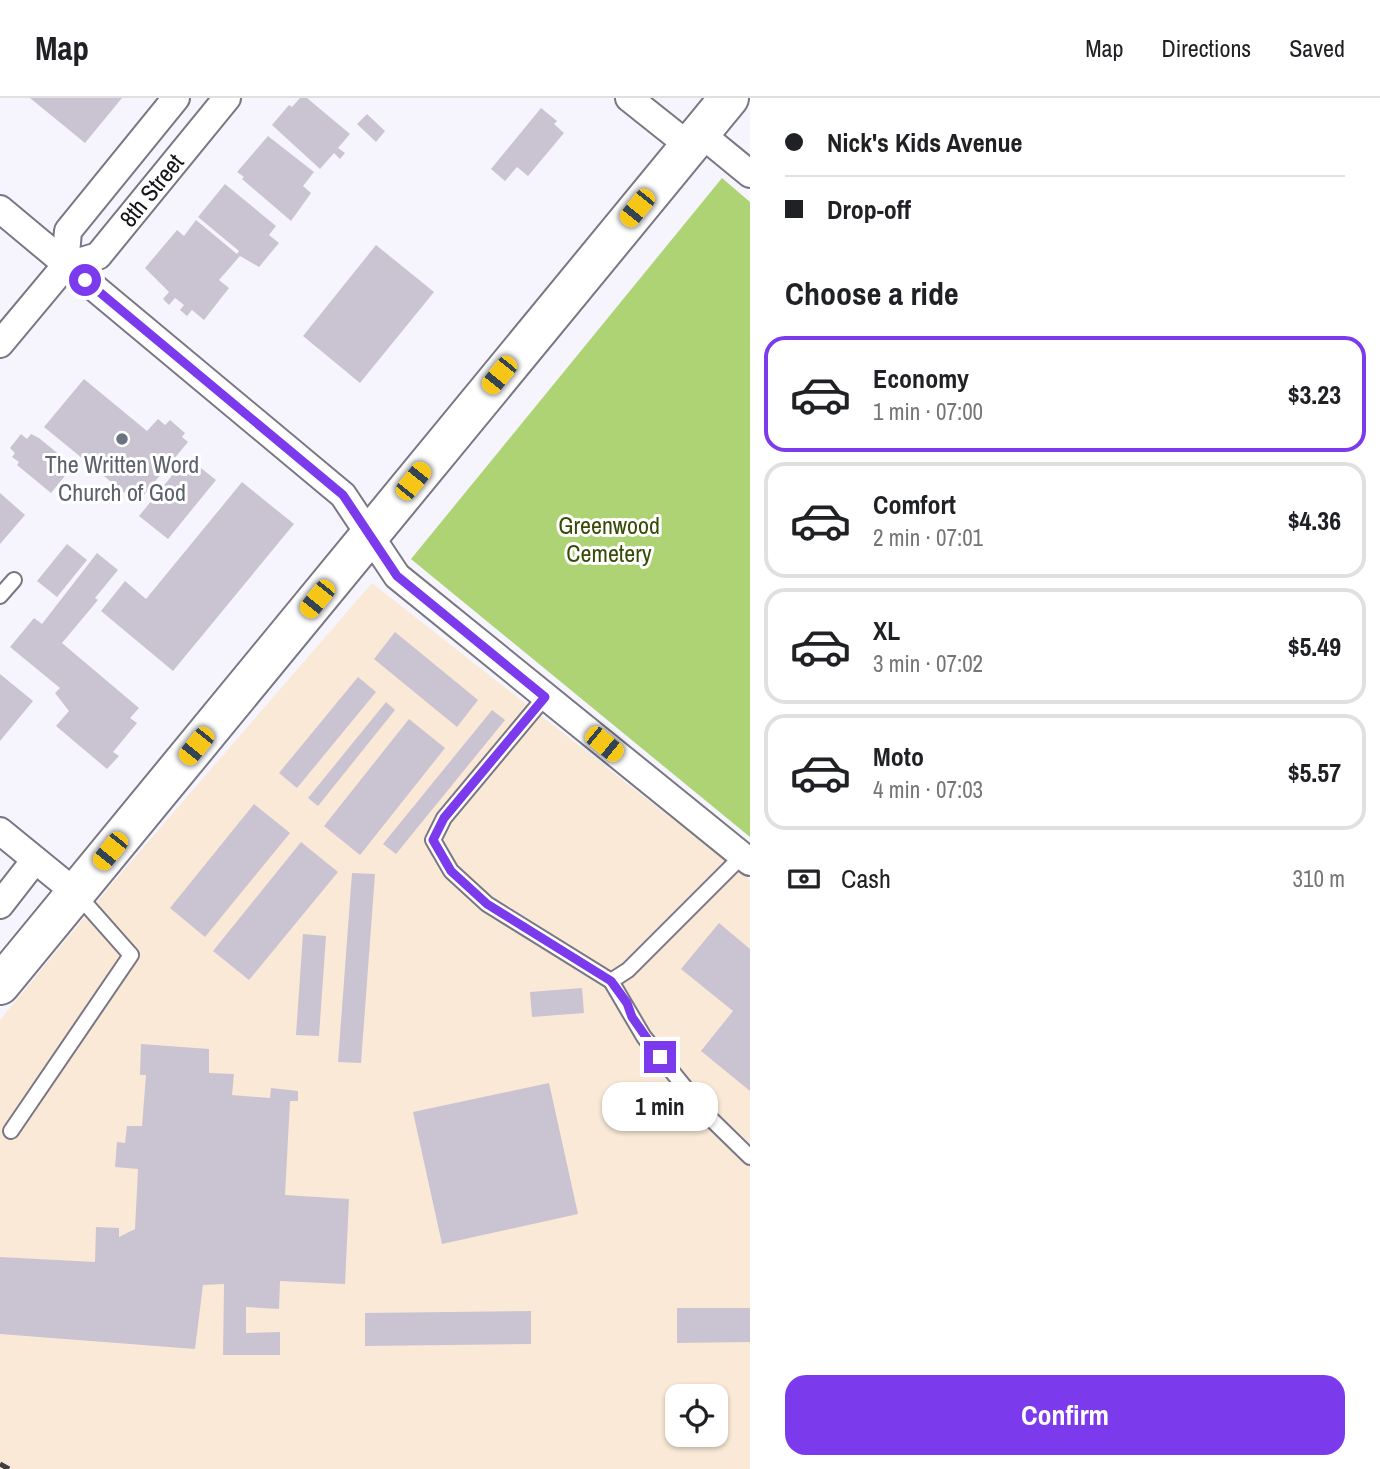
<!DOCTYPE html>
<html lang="en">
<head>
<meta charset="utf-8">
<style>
  body { margin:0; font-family:"Archivo Narrow",sans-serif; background:#f6f6f6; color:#202124; height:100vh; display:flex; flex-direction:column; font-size:26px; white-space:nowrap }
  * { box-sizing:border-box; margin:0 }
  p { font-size:23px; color:#757577 }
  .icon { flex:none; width:38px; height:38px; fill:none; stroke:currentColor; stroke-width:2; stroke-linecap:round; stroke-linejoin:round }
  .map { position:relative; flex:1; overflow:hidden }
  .details { display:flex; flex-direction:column; background:#fff; width:630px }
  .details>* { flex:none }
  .hud { display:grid; align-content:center; height:154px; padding:0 35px; background:#fff }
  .tools { position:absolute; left:665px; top:1286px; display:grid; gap:14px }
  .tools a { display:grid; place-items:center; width:63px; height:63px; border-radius:14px; background:#fff; box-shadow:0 2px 5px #0004; font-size:35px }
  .end { position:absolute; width:32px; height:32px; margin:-16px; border:9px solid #7c3aed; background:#fff; box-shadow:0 0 0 4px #fff }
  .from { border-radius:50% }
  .bubble { position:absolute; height:49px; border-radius:21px; background:#fff; box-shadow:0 2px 5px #0004; font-size:23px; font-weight:700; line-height:49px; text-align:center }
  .car { position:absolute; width:21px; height:42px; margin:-21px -10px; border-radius:9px; box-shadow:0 0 5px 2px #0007; background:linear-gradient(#f5c518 24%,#345 0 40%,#f5c518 0 76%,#345 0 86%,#f5c518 0) }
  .hud b { display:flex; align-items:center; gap:24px; height:66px; font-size:26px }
  .hud b+b { border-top:2px solid #e0e0e0 }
  .hud i { width:18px; height:18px; background:#202124 }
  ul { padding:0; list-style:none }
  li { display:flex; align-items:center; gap:21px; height:116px; margin:0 14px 10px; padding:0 21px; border:4px solid #e0e0e0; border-radius:21px }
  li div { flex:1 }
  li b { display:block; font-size:26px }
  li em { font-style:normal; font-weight:700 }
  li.selected { border-color:#7c3aed }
  li>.icon { width:63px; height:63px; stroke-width:1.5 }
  h2 { padding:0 35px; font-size:32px; line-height:84px }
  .pay { display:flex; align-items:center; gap:18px; height:77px; padding:0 35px; font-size:26px }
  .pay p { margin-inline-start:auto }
  .action { display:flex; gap:14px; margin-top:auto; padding:14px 35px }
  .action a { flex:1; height:80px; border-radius:21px; background:#7c3aed; color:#fff; font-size:28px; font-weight:700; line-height:80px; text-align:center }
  header { display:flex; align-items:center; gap:42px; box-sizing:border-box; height:98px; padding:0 35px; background:#fff; border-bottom:2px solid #e0e0e0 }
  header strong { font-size:33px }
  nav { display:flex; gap:38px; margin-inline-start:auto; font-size:24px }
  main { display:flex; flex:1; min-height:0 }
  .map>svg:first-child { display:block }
</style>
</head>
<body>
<header>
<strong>Map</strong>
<nav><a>Map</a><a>Directions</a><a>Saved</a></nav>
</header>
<main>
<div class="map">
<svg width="750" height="1371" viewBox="0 0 750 1371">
  <rect width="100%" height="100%" fill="#f6f5fe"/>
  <path fill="#fae9d7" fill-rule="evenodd" d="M372 485 750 782V1371H0V922L115 782ZM677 1298H716V1337H677Z"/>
  <path fill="#aed375" d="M722 80 750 104V739L411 461Z"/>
  <g fill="#cac4d2">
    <path d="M30 0H122L85 45Z"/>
    <path d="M300 0H307L350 36 338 50 345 55 340 61 334 55 320 71 272 27 289 7 292 9Z"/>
    <path d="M541 10 557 23 554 26 564 35 528 78 517 69 505 83 491 71Z"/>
    <path d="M367 16 385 33 376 44 357 26Z"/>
    <path d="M268 38 314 74 303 88 311 95 291 123 242 81 244 79 237 74Z"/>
    <path d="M225 86 276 128 269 137 279 145 259 169 240 158 219 182 229 190 204 222 192 212 187 218 180 212 184 207 175 200 169 207 163 201 169 194 145 170 177 132 184 138 196 122 237 156 239 153 198 119Z"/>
    <path d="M376 147 434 194 360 285 303 238Z"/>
    <path d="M84 281 147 333 158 321 165 327 170 322 185 335 182 339 188 344 137 405 44 329Z"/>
    <path d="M21 336 27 341 31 336 39 340 73 368 51 395 17 367 19 364 12 359 15 355 10 350Z"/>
    <path d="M187 359 216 382 168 441 139 418Z"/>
    <path d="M242 384 294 426 173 573 101 513 125 483 146 501Z"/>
    <path d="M0 395 25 417 0 446Z"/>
    <path d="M67 446 87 462 57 499 37 483Z"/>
    <path d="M97 455 118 472 95 500 98 502 62 545 139 610 130 620 137 625 113 654 119 658 107 671 56 628 69 613 55 595 60 590 10 549 34 520 42 526Z"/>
    <path d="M395 534 478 602 457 629 374 561Z"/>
    <path d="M0 576 33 603 0 643Z"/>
    <path d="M358 579 376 594 297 690 279 675Z"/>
    <path d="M386 604 395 612 318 708 308 700Z"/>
    <path d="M492 612 505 622 396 756 383 746Z"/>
    <path d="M409 621 445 650 360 757 324 728Z"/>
    <path d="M254 706 290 735 205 839 170 810Z"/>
    <path d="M301 744 338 774 249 882 213 853Z"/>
    <path d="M352 775 375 776 361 965 338 964Z"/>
    <path d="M719 825 750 851V993L701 953 733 913 681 871Z"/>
    <path d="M303 836 326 838 319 938 296 937Z"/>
    <path d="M582 890 584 915 532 919 530 894Z"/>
    <path d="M141 946 209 951V975L234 976 232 997 270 1000 271 990 298 993V1003H290L285 1097 349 1101 345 1186 280 1183 279 1211 246 1209V1235L280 1234V1257H223L224 1186 203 1187 195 1251 0 1236V1159L95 1164 96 1129 119 1130V1139L135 1131 138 1071 115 1069 117 1044 125 1045 127 1028H142L146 977H140Z"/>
    <path d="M549 985 578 1116 442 1146 413 1014Z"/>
    <path d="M677 1210H750V1244L677 1245Z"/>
    <path d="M531 1213V1246L365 1248V1215Z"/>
  </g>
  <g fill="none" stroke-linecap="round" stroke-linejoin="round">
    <defs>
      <g id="service">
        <path d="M0 498 14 482"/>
        <path d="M545 599 444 720 433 742 451 773 487 806 611 883 644 939 709 1019 750 1059"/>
        <path d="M611 883 628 872 742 758"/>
        <path d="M11 1033 131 857 77 796"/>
      </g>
      <g id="minor">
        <path d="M629 0 688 47"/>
        <path d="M700 35 750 76"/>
        <path d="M0 111 343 397 397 478 750 764"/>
        <path d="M65 168 68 133 176 0"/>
        <path d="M0 246 65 168 98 158 227 0"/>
        <path d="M0 733 76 795"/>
        <path d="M0 807 35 762"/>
      </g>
      <path id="secondary" d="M0 887 729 0"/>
    </defs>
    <use href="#service" stroke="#797784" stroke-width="18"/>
    <use href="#minor" stroke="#797784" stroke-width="30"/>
    <use href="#secondary" stroke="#797784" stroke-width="42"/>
    <use href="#service" stroke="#fff" stroke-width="14"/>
    <use href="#minor" stroke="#fff" stroke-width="26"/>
    <use href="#secondary" stroke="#fff" stroke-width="38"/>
    <path stroke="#3e3e43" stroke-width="5" stroke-dasharray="12 12" stroke-linecap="butt" d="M0 1366 9 1371"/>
  </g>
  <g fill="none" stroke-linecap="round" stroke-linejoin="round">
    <path stroke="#7c3aed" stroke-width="9" d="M85 182 343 397 397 478 545 599 444 720 433 742 451 773 487 806 611 883 627 905 632 919 660 959"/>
  </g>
  <circle fill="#6b7280" stroke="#fff" stroke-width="2.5" cx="122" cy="341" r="7"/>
  <g text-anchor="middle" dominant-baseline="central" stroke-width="6" stroke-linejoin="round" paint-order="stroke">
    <g font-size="24" fill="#131318" stroke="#fff">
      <text transform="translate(151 92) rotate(-51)">8th Street</text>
    </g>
    <g font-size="24" fill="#5b616d" stroke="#fff">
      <text x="122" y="366">The Written Word<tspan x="122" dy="28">Church of God</tspan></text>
    </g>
    <g font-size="24" fill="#364c05" stroke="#fff">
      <text x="609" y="427">Greenwood<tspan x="609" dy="28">Cemetery</tspan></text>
    </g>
  </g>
</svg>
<div class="tools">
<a><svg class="icon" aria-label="locate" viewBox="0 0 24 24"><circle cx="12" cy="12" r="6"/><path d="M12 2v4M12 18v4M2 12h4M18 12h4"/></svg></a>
</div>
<i class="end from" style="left:85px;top:182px"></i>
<i class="end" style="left:660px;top:959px"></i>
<div class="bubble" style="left:602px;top:984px;width:116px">1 min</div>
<i class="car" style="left:637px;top:110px;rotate:219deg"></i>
<i class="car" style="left:499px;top:277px;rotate:219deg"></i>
<i class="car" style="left:413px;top:383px;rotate:39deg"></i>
<i class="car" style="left:317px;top:501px;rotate:219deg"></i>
<i class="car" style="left:604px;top:646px;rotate:129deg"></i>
<i class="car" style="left:196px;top:648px;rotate:219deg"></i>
<i class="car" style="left:110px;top:753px;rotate:219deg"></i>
</div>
<section class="details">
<div class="hud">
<b><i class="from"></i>Nick's Kids Avenue</b>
<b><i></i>Drop-off</b>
</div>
<h2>Choose a ride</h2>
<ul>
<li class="selected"><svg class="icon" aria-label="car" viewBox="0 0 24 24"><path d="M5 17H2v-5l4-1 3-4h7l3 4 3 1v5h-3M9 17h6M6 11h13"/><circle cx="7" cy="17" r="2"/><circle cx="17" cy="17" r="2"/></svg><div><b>Economy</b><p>1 min · 07:00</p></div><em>$3.23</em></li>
<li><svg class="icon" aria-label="car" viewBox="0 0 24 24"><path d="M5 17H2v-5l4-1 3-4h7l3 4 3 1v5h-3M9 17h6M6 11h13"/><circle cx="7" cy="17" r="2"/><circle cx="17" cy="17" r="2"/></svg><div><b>Comfort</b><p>2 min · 07:01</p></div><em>$4.36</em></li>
<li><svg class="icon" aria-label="car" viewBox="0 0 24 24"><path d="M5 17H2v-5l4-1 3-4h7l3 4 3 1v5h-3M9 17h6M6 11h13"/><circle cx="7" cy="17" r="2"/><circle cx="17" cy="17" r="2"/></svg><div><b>XL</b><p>3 min · 07:02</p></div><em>$5.49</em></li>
<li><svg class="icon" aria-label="car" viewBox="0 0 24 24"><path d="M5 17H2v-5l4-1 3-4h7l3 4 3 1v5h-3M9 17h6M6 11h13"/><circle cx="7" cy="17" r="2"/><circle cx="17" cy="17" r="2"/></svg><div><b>Moto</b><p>4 min · 07:03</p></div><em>$5.57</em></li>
</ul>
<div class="pay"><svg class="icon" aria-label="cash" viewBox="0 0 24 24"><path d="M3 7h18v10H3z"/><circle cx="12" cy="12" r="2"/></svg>Cash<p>310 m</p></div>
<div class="action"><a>Confirm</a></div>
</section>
</main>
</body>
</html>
